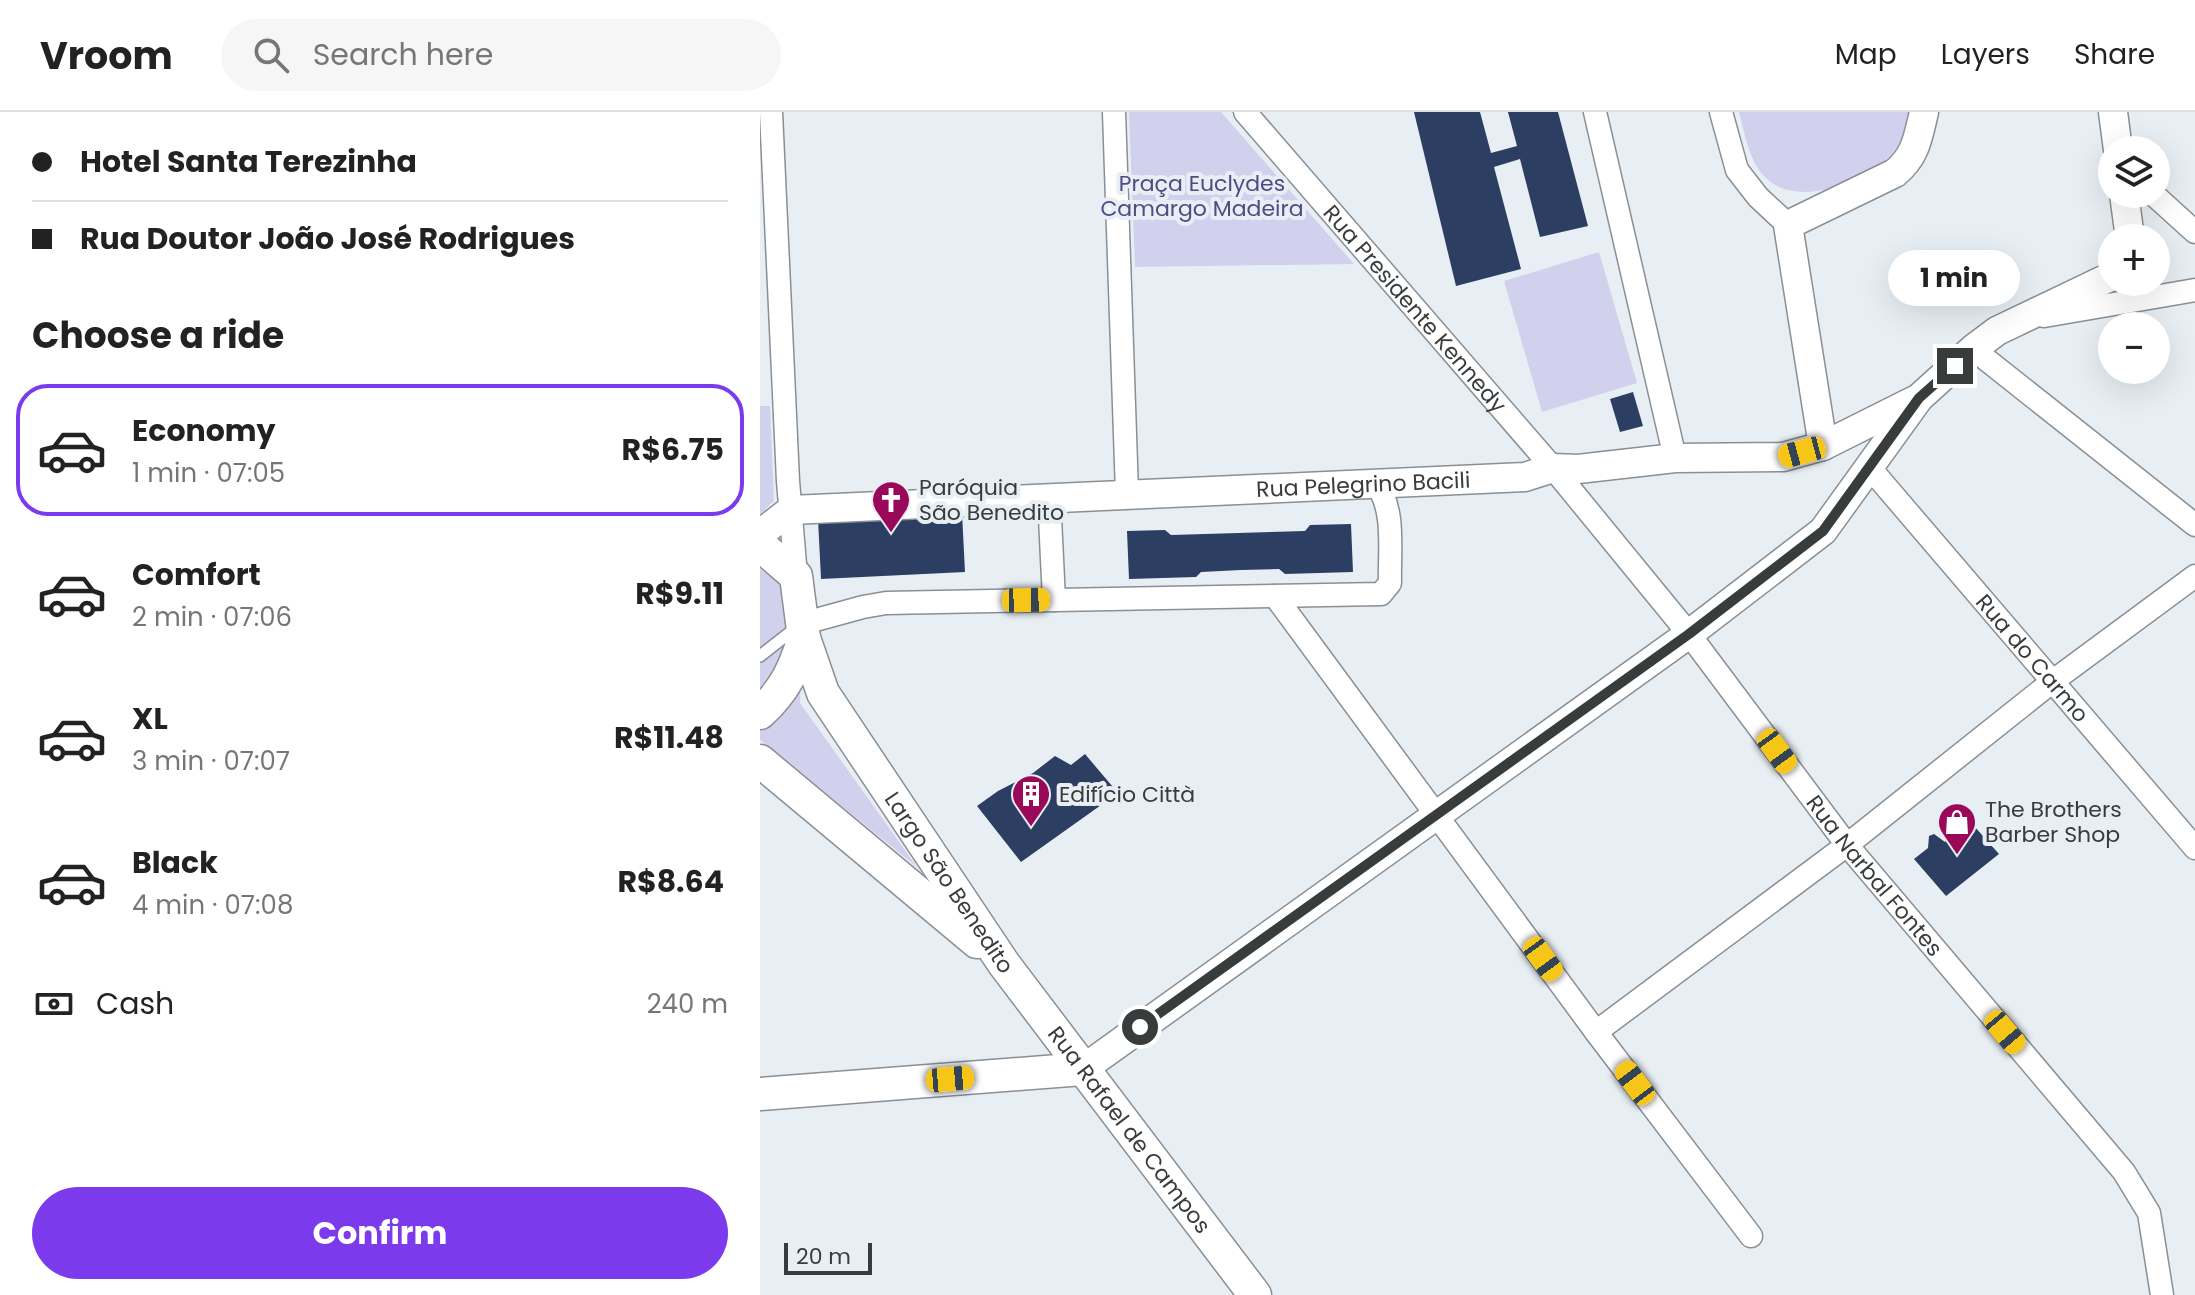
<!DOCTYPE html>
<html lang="en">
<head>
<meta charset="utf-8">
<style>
  body { margin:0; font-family:Poppins,sans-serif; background:#f6f6f6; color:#222; height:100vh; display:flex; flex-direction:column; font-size:30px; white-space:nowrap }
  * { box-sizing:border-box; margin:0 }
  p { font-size:26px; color:#767676 }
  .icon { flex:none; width:44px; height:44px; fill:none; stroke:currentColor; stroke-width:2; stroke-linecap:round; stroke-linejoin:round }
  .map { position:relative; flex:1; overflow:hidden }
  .side { display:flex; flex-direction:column; background:#fff; width:760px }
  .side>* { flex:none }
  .guide { display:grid; align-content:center; height:176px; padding:0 32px; background:#fff }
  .fabs { position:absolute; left:1338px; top:24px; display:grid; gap:16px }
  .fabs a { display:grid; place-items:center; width:72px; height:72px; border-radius:50%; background:#fff; box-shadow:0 8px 32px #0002; font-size:40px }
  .scale { position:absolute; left:24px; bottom:20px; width:88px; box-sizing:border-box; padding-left:8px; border:4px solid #393c3d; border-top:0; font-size:22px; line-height:28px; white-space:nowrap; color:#393c3d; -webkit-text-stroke:6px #e8eff4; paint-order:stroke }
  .end { position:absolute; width:36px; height:36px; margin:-18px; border:10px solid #393c3d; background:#fff; box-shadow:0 0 0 4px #fff }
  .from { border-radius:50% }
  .bubble { position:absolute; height:56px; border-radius:28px; background:#fff; box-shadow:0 8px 32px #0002; font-size:26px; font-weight:700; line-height:56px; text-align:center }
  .car { position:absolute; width:24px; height:48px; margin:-24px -12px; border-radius:10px; box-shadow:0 0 6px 2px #0007; background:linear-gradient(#f5c518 24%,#345 0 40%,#f5c518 0 76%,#345 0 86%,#f5c518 0) }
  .guide b { display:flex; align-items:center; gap:28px; height:76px; font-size:30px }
  .guide b+b { border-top:2px solid #e0e0e0 }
  .guide i { width:20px; height:20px; background:#222 }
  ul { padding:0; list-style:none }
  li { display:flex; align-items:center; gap:24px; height:132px; margin:0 16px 12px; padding:0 16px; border:4px solid transparent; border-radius:32px }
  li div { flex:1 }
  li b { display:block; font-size:30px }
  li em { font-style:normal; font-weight:700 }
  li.selected { border-color:#7c3aed }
  li>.icon { width:72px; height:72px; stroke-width:1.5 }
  h2 { padding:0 32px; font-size:36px; line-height:96px }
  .pay { display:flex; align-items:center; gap:20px; height:88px; padding:0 32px; font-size:30px }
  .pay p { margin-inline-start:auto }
  .primary-button { display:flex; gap:16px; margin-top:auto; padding:16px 32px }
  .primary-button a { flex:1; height:92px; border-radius:48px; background:#7c3aed; color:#fff; font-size:32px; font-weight:700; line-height:92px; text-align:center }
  header { display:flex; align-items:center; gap:48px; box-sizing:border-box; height:112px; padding:0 40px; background:#fff; border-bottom:2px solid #e0e0e0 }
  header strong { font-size:38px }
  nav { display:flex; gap:44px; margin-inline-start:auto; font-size:28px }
  .search { width:560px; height:72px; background:#f6f6f6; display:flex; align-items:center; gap:20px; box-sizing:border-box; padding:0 28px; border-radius:44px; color:#767676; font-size:30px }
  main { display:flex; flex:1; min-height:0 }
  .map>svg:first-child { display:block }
</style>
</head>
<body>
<header>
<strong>Vroom</strong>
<div class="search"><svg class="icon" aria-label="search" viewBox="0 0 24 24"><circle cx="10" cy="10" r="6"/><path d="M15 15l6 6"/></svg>Search here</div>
<nav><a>Map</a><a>Layers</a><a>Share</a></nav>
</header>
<main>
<section class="side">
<div class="guide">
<b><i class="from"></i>Hotel Santa Terezinha</b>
<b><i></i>Rua Doutor João José Rodrigues</b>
</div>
<h2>Choose a ride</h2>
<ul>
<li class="selected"><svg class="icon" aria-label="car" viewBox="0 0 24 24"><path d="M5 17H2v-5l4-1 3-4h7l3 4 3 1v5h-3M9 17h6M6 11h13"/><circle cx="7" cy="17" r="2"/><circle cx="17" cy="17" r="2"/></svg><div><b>Economy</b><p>1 min · 07:05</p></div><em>R$6.75</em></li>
<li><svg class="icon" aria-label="car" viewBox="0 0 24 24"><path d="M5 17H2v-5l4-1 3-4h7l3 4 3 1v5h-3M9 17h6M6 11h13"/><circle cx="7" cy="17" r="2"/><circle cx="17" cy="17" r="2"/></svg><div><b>Comfort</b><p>2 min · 07:06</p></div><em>R$9.11</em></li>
<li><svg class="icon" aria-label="car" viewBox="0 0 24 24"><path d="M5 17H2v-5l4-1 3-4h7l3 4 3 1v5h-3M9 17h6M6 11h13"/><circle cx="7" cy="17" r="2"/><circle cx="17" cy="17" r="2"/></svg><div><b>XL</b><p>3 min · 07:07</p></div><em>R$11.48</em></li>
<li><svg class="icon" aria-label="car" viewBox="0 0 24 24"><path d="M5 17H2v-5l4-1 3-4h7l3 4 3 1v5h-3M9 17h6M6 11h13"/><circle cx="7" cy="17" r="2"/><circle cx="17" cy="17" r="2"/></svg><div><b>Black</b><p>4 min · 07:08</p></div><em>R$8.64</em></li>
</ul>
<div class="pay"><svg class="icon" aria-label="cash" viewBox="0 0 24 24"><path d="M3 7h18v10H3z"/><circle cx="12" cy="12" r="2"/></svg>Cash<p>240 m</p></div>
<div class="primary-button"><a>Confirm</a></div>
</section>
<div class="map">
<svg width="1435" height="1183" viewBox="0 0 1435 1183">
  <rect width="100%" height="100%" fill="#e8eff4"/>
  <g fill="#d1d1ee">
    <path d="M369 0H461L594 152 375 155Z"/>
    <path d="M979 0H1149C1146 14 1143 28 1134 40 1110 69 1039 97 1007 67 989 51 985 22 979 0Z"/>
    <path d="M839 140 877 271 782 300 744 169Z"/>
    <path d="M0 294H10L14 389 0 402Z"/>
    <path d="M0 457 21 471 41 563 40 591 157 755 0 628Z"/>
  </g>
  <g fill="#2c3e61">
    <path d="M654 0H720L731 41 757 34 748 0H798L828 114 780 125 760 47 734 55 761 157 696 174Z"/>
    <path d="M873 280 883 314 860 320 850 287Z"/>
    <path d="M202 401 205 460 61 467 58 407Z"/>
    <path d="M591 412 593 460 525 462 519 457 481 458 441 460 436 465 369 467 367 419 405 418 411 423 545 419 550 413Z"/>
    <path d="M325 642 358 681 261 750 217 694 238 679 273 661 295 644 311 653Z"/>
    <path d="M1206 705 1239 742 1186 784 1154 747 1168 736 1169 724 1174 722 1185 730Z"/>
  </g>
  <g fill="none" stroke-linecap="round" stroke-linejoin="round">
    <defs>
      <path id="service" d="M0 544 37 515"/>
      <g id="minor">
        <path d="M11 0 28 369 36 464"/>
        <path d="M354 0 367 381"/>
        <path id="s1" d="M485 0 793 356 929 522 1087 733 1364 1060 1389 1101 1402 1183"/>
        <path d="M835 0 915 346"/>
        <path d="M961 0 977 58 998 85 1028 113"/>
        <path d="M1393 82 1435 120"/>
        <path d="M1284 204 1435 178"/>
        <path d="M1213 237 1435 413"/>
        <path id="s2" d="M1110 356 1435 736"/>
        <path d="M289 385 294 488"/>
        <path d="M515 484 836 920 991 1124"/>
        <path d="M41 512 103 495 126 491 621 482 630 471C629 438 636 397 615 370"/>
        <path d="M836 920 1087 733 1293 569 1435 464"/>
      </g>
      <g id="tertiary">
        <path d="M1353 0 1358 38"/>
        <path d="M1364 82 1370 126"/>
        <path d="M1063 334 1028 113 1135 61C1156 44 1158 25 1164 0"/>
        <path id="s3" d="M0 422 31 398 765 365 793 356 818 357 915 346 1023 345 1063 334 1155 288"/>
        <path d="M323 957 929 522 1063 419 1159 286 1213 237 1237 219 1352 164"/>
      </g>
      <g id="secondary">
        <path id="s4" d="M0 437 7 439 36 464 44 526 63 581 244 852 495 1183"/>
        <path d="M0 601C25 578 34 558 44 526"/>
        <path d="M0 649 217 830"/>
        <path d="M0 982 323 957"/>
      </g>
    </defs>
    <use href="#service" stroke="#898f94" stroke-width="14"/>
    <use href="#minor" stroke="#898f94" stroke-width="25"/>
    <use href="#tertiary" stroke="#898f94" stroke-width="31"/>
    <use href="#secondary" stroke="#898f94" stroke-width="35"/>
    <use href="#service" stroke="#fff" stroke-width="11"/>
    <use href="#minor" stroke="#fff" stroke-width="22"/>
    <use href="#tertiary" stroke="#fff" stroke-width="28"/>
    <use href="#secondary" stroke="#fff" stroke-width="32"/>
  </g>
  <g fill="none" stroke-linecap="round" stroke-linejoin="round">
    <path stroke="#393c3d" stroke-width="10" d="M380 915 929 522 1063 419 1159 286 1195 254"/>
  </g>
  <defs>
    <symbol id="church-pin" viewBox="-11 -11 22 30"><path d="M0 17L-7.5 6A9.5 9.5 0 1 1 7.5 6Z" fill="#9a0859" stroke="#e8eff4"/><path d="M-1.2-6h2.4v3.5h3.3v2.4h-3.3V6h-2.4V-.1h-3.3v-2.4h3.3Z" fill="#fff"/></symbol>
    <symbol id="building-pin" viewBox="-11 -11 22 30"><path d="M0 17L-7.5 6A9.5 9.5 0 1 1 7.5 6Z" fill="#9a0859" stroke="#e8eff4"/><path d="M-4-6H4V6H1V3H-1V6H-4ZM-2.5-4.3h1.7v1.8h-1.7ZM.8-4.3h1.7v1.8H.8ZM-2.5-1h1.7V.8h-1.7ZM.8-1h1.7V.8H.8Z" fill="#fff"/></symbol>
    <symbol id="shop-pin" viewBox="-11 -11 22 30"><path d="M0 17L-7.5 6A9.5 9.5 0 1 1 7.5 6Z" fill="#9a0859" stroke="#e8eff4"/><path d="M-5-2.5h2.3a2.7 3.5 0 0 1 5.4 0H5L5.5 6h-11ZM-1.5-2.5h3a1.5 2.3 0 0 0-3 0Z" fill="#fff"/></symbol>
  </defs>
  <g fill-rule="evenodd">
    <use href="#church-pin" x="109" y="366" width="44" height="60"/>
    <use href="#building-pin" x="249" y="660" width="44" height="60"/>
    <use href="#shop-pin" x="1175" y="688" width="44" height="60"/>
  </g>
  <g text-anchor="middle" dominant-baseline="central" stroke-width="8" stroke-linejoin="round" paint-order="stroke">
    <g font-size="22" fill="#504a85" stroke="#e8eff4">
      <text x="442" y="71">Praça Euclydes<tspan x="442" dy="25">Camargo Madeira</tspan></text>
    </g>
    <g font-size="22" fill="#393c3d" stroke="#e8eff4">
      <text stroke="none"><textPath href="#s1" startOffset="260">Rua Presidente Kennedy</textPath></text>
      <text stroke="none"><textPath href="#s3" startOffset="612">Rua Pelegrino Bacili</textPath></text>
      <text stroke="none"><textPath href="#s2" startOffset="250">Rua do Carmo</textPath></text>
      <text stroke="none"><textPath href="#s4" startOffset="394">Largo São Benedito</textPath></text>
      <text stroke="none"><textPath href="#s1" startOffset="990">Rua Narbal Fontes</textPath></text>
      <text stroke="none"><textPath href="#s4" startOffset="700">Rua Rafael de Campos</textPath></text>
    </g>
    <g font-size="22" fill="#393c3d" stroke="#e8eff4" text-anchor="start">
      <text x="159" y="375">Paróquia<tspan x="159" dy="25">São Benedito</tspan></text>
      <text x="299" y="682">Edifício Città</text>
      <text x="1225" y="697">The Brothers<tspan x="1225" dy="25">Barber Shop</tspan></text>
    </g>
  </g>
</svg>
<div class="fabs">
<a><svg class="icon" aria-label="layers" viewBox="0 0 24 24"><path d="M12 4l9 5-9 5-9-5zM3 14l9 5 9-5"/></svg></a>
<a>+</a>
<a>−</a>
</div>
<div class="scale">20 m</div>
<i class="end from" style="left:380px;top:915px"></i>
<i class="end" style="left:1195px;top:254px"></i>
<div class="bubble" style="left:1128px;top:138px;width:132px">1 min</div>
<i class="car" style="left:1042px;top:340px;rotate:255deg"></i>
<i class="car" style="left:266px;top:488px;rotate:89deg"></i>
<i class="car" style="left:1017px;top:639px;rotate:144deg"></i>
<i class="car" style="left:783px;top:847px;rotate:144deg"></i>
<i class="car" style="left:1245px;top:920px;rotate:140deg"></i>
<i class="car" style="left:190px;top:967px;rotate:85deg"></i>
<i class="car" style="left:875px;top:971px;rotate:323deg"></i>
</div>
</main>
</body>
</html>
